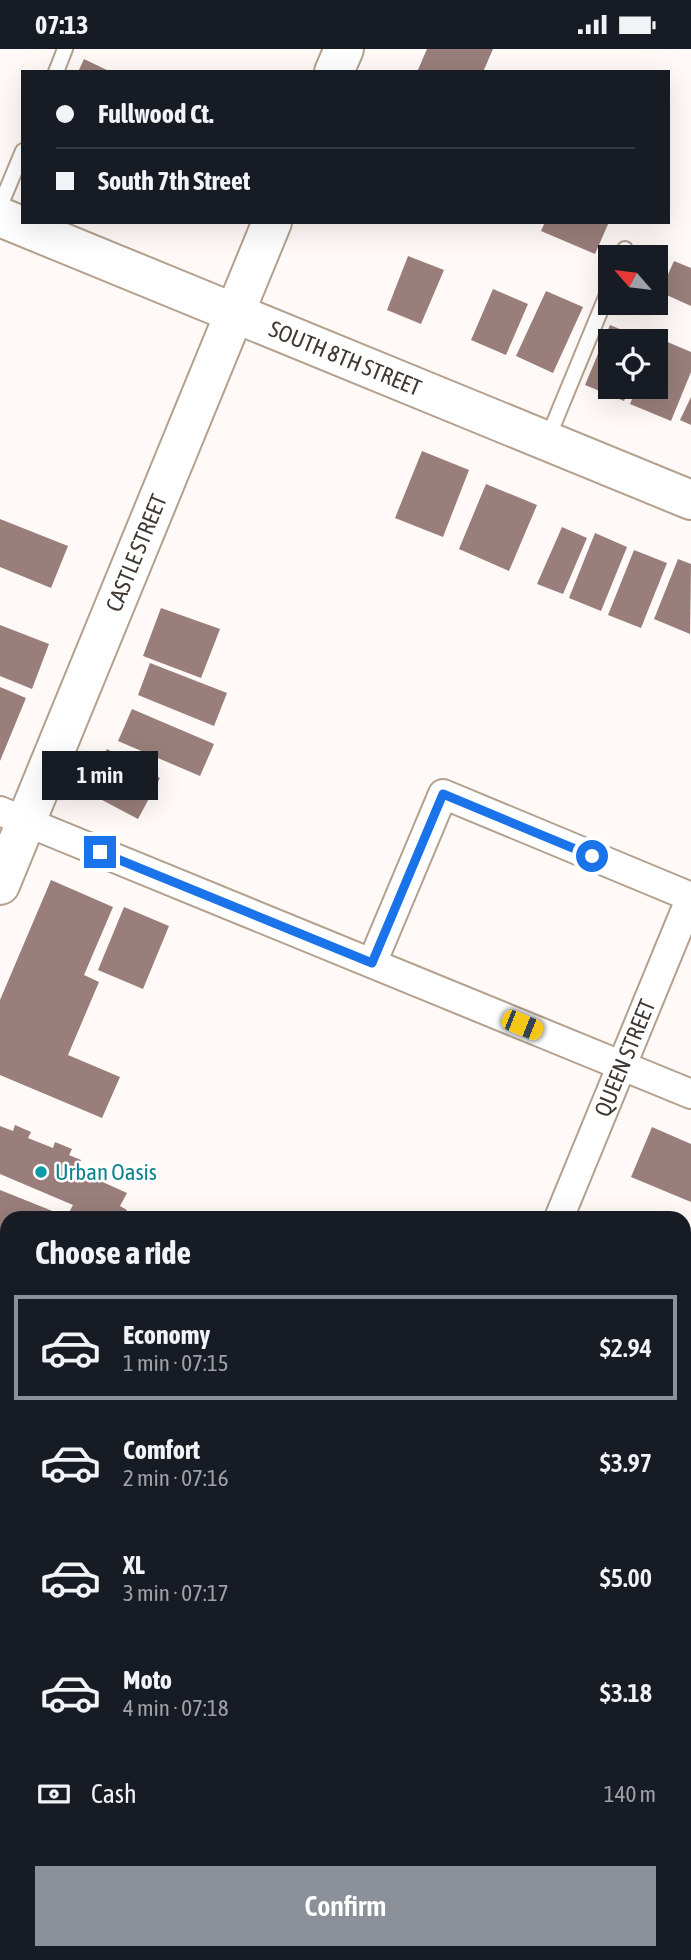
<!DOCTYPE html>
<html lang="en">
<head>
<meta charset="utf-8">
<style>
  body { margin:0; font-family:"Asap Condensed",sans-serif; background:#242831; color:#f1f3f6; height:100vh; display:flex; flex-direction:column; font-size:26px; white-space:nowrap }
  * { box-sizing:border-box; margin:0 }
  p { font-size:23px; color:#9ea1a6 }
  .icon { flex:none; width:38px; height:38px; fill:none; stroke:currentColor; stroke-width:2; stroke-linecap:round; stroke-linejoin:round }
  .map { position:relative; flex:1; overflow:hidden }
  .drawer { position:absolute; left:0px; top:1162px; width:691px; height:749px; display:flex; flex-direction:column; background:#171b24; border-radius:21px 21px 0 0; box-shadow:0 7px 28px #0002 }
  .drawer>* { flex:none }
  .top-card { position:absolute; left:21px; top:21px; width:649px; height:154px; border-radius:0px; box-shadow:0 7px 28px #0002; display:grid; align-content:center; height:154px; padding:0 35px; background:#171b24 }
  .needle { width:46px; rotate:298deg }
  .fabs { position:absolute; left:598px; top:196px; display:grid; gap:14px }
  .fabs a { display:grid; place-items:center; width:70px; height:70px; border-radius:0px; background:#171b24; box-shadow:0 7px 28px #0002; font-size:35px }
  .end { position:absolute; width:32px; height:32px; margin:-16px; border:9px solid #1a73e8; background:#fff; box-shadow:0 0 0 4px #fff }
  .from { border-radius:50% }
  .bubble { position:absolute; height:49px; border-radius:0px; background:#171b24; box-shadow:0 7px 28px #0002; font-size:23px; font-weight:600; line-height:49px; text-align:center }
  .car { position:absolute; width:21px; height:42px; margin:-21px -10px; border-radius:9px; box-shadow:0 0 5px 2px #0007; background:linear-gradient(#f5c518 24%,#345 0 40%,#f5c518 0 76%,#345 0 86%,#f5c518 0) }
  .top-card b { display:flex; align-items:center; gap:24px; height:66px; font-size:26px }
  .top-card b+b { border-top:2px solid #363941 }
  .top-card i { width:18px; height:18px; background:#f1f3f6 }
  ul { padding:0; list-style:none }
  li { display:flex; align-items:center; gap:21px; height:105px; margin:0 14px 10px; padding:0 21px; border:4px solid transparent; border-radius:0px }
  li div { flex:1 }
  li b { display:block; font-size:26px }
  li em { font-style:normal; font-weight:600 }
  li.current { border-color:#8c9099 }
  li>.icon { width:63px; height:63px; stroke-width:1.5 }
  h2 { padding:0 35px; font-size:32px; line-height:84px }
  .pay { display:flex; align-items:center; gap:18px; height:77px; padding:0 35px; font-size:26px }
  .pay p { margin-inline-start:auto }
  .button { display:flex; gap:14px; margin-top:auto; padding:14px 35px }
  .button a { flex:1; height:80px; border-radius:0px; background:#8c9099; color:#fff; font-size:28px; font-weight:600; line-height:80px; text-align:center }
  .status { display:flex; justify-content:space-between; align-items:center; height:49px; padding:0 35px; background:#171b24; direction:ltr }
  .status svg { height:19px; fill:currentColor }
  .map>svg:first-child { display:block }
</style>
</head>
<body>
<div class="status"><b>07:13</b><svg viewBox="0 0 49 12"><path d="M0 12V9h3v3zM5 12V6h3v6zM10 12V3h3v9zM15 12V0h3v12zM26 1h20v11H26zM47 4h2v5h-2z"/></svg></div>
<div class="map">
<svg width="691" height="1911" viewBox="0 0 691 1911">
  <rect width="100%" height="100%" fill="#fffaf7"/>
  <g fill="#997e7b">
    <path d="M427 0H493L483 23H417Z"/>
    <path d="M84 10 111 23H78Z"/>
    <path d="M545 173H609L595 205 541 182Z"/>
    <path d="M408 207 444 221 421 275 387 261Z"/>
    <path d="M674 212 691 219V257L660 243Z"/>
    <path d="M493 240 528 255 506 306 471 291Z"/>
    <path d="M546 242 583 258 553 324 516 307Z"/>
    <path d="M610 276 649 292H611V338H630L624 352 585 336Z"/>
    <path d="M658 289 691 303V323L671 372 630 355 637 338H656V294Z"/>
    <path d="M691 348V376L680 371Z"/>
    <path d="M422 402 469 421 443 488 395 469Z"/>
    <path d="M486 435 537 456 509 522 459 500Z"/>
    <path d="M0 470 68 497 51 539 0 518Z"/>
    <path d="M562 478 587 489 563 545 537 535Z"/>
    <path d="M595 484 627 498 601 562 569 549Z"/>
    <path d="M634 501 667 514 641 579 608 566Z"/>
    <path d="M678 510 691 515 690 585 654 570Z"/>
    <path d="M161 559 220 580 201 629 143 607Z"/>
    <path d="M0 576 49 595 32 640 0 627Z"/>
    <path d="M150 614 227 644 214 677 138 646Z"/>
    <path d="M0 638 26 649 0 712Z"/>
    <path d="M132 660 214 695 200 727 118 692Z"/>
    <path d="M107 700 160 729 138 770 85 742Z"/>
    <path d="M51 831 113 858 84 926 99 933 68 1006 120 1028 102 1069 0 1026V951Z"/>
    <path d="M124 858 169 877 143 940 98 921Z"/>
    <path d="M15 1076 31 1083 28 1089 53 1099 55 1093 72 1100 69 1106 81 1111 76 1121 127 1144 120 1157 127 1161 122 1169H71L67 1167 73 1156 0 1125V1077L13 1082Z"/>
    <path d="M652 1078 691 1095V1153L631 1128Z"/>
    <path d="M0 1141 60 1165 59 1169H7V1226L0 1224Z"/>
    <path d="M7 1260V1307L0 1304V1277Z"/>
    <path d="M7 1419V1498L0 1495V1435Z"/>
    <path d="M0 1679 7 1682V1890L5 1894 0 1892Z"/>
    <path d="M72 1904H108L105 1911H89Z"/>
    <path d="M123 1904H176L173 1911H120Z"/>
  </g>
  <g fill="none" stroke-linecap="round" stroke-linejoin="round">
    <defs>
      <g id="lane">
        <path d="M56 23 65 0"/>
        <path d="M0 157 23 102"/>
        <path d="M622 208 625 200"/>
        <path d="M547 391 611 236"/>
      </g>
      <g id="street">
        <path d="M0 762 691 1045"/>
        <path d="M372 914 443 745 691 848"/>
        <path id="s1" d="M559 1169 691 848"/>
        <path d="M0 1358 7 1360"/>
        <path d="M684 1638 691 1641"/>
        <path d="M254 1911 257 1904"/>
      </g>
      <g id="secondary">
        <path d="M334 23 344 0"/>
        <path id="s2" d="M0 168 691 451"/>
        <path id="s3" d="M0 836 272 173"/>
      </g>
    </defs>
    <use href="#lane" stroke="#b3a08e" stroke-width="18"/>
    <use href="#street" stroke="#b3a08e" stroke-width="32"/>
    <use href="#secondary" stroke="#b3a08e" stroke-width="42"/>
    <use href="#lane" stroke="#fff" stroke-width="14"/>
    <use href="#street" stroke="#fff" stroke-width="28"/>
    <use href="#secondary" stroke="#fff" stroke-width="38"/>
  </g>
  <g fill="none" stroke-linecap="round" stroke-linejoin="round">
    <path stroke="#1a73e8" stroke-width="9" d="M100 803 372 914 443 745 592 807"/>
  </g>
  <circle fill="#0f9aa8" stroke="#fff" stroke-width="2.5" cx="41" cy="1123" r="7"/>
  <g text-anchor="middle" dominant-baseline="central" stroke-width="5" stroke-linejoin="round" paint-order="stroke">
    <g font-size="23" fill="#403831" stroke="#fff">
      <text stroke="none"><textPath href="#s2" startOffset="373">SOUTH 8TH STREET</textPath></text>
      <text stroke="none"><textPath href="#s3" startOffset="359">CASTLE STREET</textPath></text>
      <text stroke="none"><textPath href="#s1" startOffset="173">QUEEN STREET</textPath></text>
    </g>
    <g font-size="23" fill="#0d838f" stroke="#fff" text-anchor="start">
      <text x="55" y="1123">Urban Oasis</text>
    </g>
  </g>
</svg>
<div class="fabs">
<a><svg class="needle" viewBox="-14 -14 28 28"><path d="M0-13l5 13h-10z" fill="#e53935"/><path d="M0 13l5-13h-10z" fill="#9ea1a6"/></svg></a>
<a><svg class="icon" aria-label="locate" viewBox="0 0 24 24"><circle cx="12" cy="12" r="6"/><path d="M12 2v4M12 18v4M2 12h4M18 12h4"/></svg></a>
</div>
<i class="end from" style="left:592px;top:807px"></i>
<i class="end" style="left:100px;top:803px"></i>
<div class="bubble" style="left:42px;top:702px;width:116px">1 min</div>
<i class="car" style="left:522px;top:976px;rotate:112deg"></i>
<div class="top-card">
<b><i class="from"></i>Fullwood Ct.</b>
<b><i></i>South 7th Street</b>
</div>
<section class="drawer">
<h2>Choose a ride</h2>
<ul>
<li class="current"><svg class="icon" aria-label="car" viewBox="0 0 24 24"><path d="M5 17H2v-5l4-1 3-4h7l3 4 3 1v5h-3M9 17h6M6 11h13"/><circle cx="7" cy="17" r="2"/><circle cx="17" cy="17" r="2"/></svg><div><b>Economy</b><p>1 min · 07:15</p></div><em>$2.94</em></li>
<li><svg class="icon" aria-label="car" viewBox="0 0 24 24"><path d="M5 17H2v-5l4-1 3-4h7l3 4 3 1v5h-3M9 17h6M6 11h13"/><circle cx="7" cy="17" r="2"/><circle cx="17" cy="17" r="2"/></svg><div><b>Comfort</b><p>2 min · 07:16</p></div><em>$3.97</em></li>
<li><svg class="icon" aria-label="car" viewBox="0 0 24 24"><path d="M5 17H2v-5l4-1 3-4h7l3 4 3 1v5h-3M9 17h6M6 11h13"/><circle cx="7" cy="17" r="2"/><circle cx="17" cy="17" r="2"/></svg><div><b>XL</b><p>3 min · 07:17</p></div><em>$5.00</em></li>
<li><svg class="icon" aria-label="car" viewBox="0 0 24 24"><path d="M5 17H2v-5l4-1 3-4h7l3 4 3 1v5h-3M9 17h6M6 11h13"/><circle cx="7" cy="17" r="2"/><circle cx="17" cy="17" r="2"/></svg><div><b>Moto</b><p>4 min · 07:18</p></div><em>$3.18</em></li>
</ul>
<div class="pay"><svg class="icon" aria-label="cash" viewBox="0 0 24 24"><path d="M3 7h18v10H3z"/><circle cx="12" cy="12" r="2"/></svg>Cash<p>140 m</p></div>
<div class="button"><a>Confirm</a></div>
</section>
</div>
</body>
</html>
